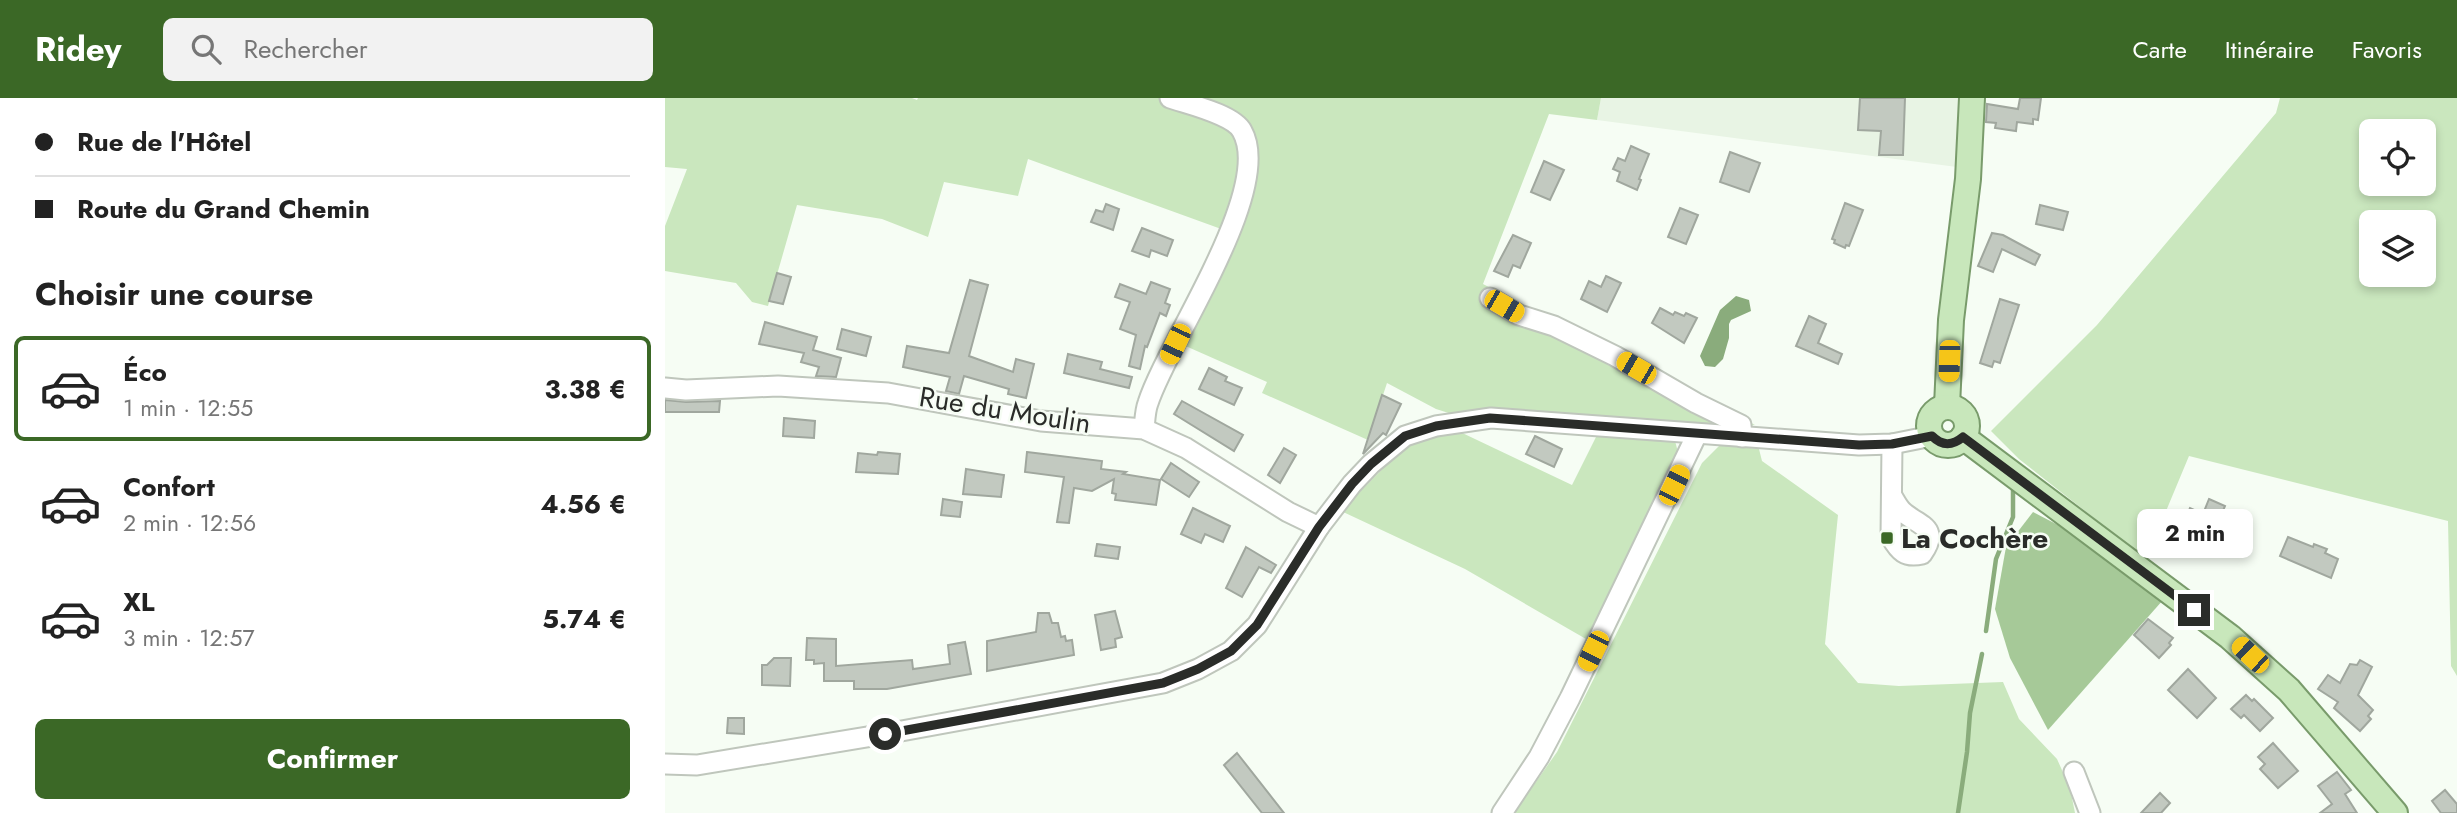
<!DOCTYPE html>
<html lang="fr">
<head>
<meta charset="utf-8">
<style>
  body { margin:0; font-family:Jost,sans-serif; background:#f2f2f2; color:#222; height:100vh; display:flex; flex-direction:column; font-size:26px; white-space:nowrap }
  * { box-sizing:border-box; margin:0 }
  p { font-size:23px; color:#767676 }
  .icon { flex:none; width:38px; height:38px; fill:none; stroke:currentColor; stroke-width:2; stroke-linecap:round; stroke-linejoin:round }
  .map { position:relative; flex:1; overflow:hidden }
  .panel { display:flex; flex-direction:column; background:#fff; width:665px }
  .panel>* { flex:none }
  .top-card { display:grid; align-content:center; height:154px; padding:0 35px; background:#fff }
  .controls { position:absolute; left:1694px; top:21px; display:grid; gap:14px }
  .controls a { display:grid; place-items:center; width:77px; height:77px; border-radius:10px; background:#fff; box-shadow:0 4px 10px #0003; font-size:35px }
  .end { position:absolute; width:32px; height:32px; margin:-16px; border:9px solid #2a2c29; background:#fff; box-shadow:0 0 0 4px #fff }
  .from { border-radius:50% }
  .bubble { position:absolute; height:49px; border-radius:10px; background:#fff; box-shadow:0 4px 10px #0003; font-size:23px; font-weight:700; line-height:49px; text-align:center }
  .car { position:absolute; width:21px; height:42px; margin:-21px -10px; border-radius:9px; box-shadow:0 0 5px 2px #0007; background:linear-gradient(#f5c518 24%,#345 0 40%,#f5c518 0 76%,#345 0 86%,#f5c518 0) }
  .top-card b { display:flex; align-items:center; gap:24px; height:66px; font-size:26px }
  .top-card b+b { border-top:2px solid #e0e0e0 }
  .top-card i { width:18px; height:18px; background:#222 }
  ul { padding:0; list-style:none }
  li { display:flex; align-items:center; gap:21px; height:105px; margin:0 14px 10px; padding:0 21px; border:4px solid transparent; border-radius:10px }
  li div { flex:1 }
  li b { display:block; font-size:26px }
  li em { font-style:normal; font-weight:700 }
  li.active { border-color:#3b6826 }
  li>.icon { width:63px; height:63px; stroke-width:1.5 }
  h2 { padding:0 35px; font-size:32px; line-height:84px }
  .cta { display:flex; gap:14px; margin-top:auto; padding:14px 35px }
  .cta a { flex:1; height:80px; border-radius:10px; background:#3b6826; color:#fff; font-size:28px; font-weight:700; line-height:80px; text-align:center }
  header { display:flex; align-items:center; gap:42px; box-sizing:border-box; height:98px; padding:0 35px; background:#3b6826; color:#fff }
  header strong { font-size:33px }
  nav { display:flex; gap:38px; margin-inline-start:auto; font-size:24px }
  .search { width:490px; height:63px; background:#f2f2f2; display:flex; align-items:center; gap:18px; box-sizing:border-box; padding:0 24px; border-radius:10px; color:#767676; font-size:26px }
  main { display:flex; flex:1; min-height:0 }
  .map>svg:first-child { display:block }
</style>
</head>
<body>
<header>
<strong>Ridey</strong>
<div class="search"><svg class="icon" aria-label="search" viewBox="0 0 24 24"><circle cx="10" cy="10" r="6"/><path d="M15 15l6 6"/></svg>Rechercher</div>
<nav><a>Carte</a><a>Itinéraire</a><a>Favoris</a></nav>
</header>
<main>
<section class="panel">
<div class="top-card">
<b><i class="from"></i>Rue de l'Hôtel</b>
<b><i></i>Route du Grand Chemin</b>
</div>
<h2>Choisir une course</h2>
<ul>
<li class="active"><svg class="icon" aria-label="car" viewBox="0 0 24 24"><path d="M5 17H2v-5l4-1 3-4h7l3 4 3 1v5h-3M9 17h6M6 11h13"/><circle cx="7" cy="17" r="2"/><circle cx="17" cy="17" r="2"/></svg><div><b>Éco</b><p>1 min · 12:55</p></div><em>3.38 €</em></li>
<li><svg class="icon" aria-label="car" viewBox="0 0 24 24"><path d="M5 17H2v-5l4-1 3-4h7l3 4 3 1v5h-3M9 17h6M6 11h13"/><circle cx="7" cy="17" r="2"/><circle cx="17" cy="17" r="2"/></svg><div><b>Confort</b><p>2 min · 12:56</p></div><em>4.56 €</em></li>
<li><svg class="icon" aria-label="car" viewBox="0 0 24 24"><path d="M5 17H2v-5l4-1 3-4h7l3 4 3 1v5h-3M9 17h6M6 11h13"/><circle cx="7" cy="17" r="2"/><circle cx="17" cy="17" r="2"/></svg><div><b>XL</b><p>3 min · 12:57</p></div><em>5.74 €</em></li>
</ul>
<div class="cta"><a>Confirmer</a></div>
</section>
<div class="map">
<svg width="1792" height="715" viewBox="0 0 1792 715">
  <rect width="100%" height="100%" fill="#f6fdf4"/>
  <path fill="#e8f4e4" d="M936 0H1295L1292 69 932 22Z"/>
  <g fill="#cae7be" fill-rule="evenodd">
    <path d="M0 0H247L252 2 253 0H936L932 22 884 16 818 186 1090 327 790 317 771 311 722 285 703 342 597 295 602 284 516 246 559 132 363 61 353 98 279 84 263 139 217 121 132 107 103 208 87 204 71 185 0 173V128L22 71 0 69Z"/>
    <path d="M1615 0H1792V578L1786 568 1783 423 1524 358 1481 461 1354 361 1326 333 1432 227 1611 15ZM1706 33H1759V86H1706ZM1706 124H1759V177H1706Z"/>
    <path d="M791 332 907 387 933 335 1009 339 1014 358 921 541 800 471 676 413 740 348Z"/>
    <path d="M1055 347 1094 351 1097 363 1173 417 1160 546 1193 585 1234 588 1338 584 1354 621 1392 661 1405 690 1410 715H849L892 654 1037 365Z"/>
  </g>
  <path fill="#a6c998" d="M1368 414 1393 427 1498 502 1383 632 1345 560 1330 511 1341 449Z"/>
  <path fill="#8aac7c" d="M1071 198 1084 202 1086 213 1066 222 1064 226V240L1058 261 1050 269 1040 268 1035 258 1055 212Z"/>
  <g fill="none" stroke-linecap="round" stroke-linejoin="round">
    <g stroke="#8aac7c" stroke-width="4.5">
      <path d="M1321 533 1331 461 1348 419V391"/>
      <path d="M1293 715 1302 654 1305 615 1317 556"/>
    </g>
  </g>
  <g fill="#c2c9c0" stroke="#a0a79e" stroke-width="2">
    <path d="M1195 0H1240L1238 57H1214L1216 33 1193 32Z"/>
    <path d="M1355 0H1376L1373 22 1368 21V26L1352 24 1351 33 1330 30 1331 25 1321 24 1322 6 1353 11Z"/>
    <path d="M966 48 984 56 974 81 976 82 972 92 952 83 955 74 948 71 953 60 960 63Z"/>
    <path d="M1065 54 1095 65 1084 94 1055 84Z"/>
    <path d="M879 63 899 72 885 102 866 94Z"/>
    <path d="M1180 105 1198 112 1184 148 1181 147 1180 150 1169 145 1170 142 1167 141Z"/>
    <path d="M441 106 454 111 448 132 426 124 431 112 438 114Z"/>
    <path d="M1375 107 1403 114 1398 132 1371 126Z"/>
    <path d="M1015 110 1033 117 1021 146 1003 139Z"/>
    <path d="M477 130 508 142 502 158 486 152 484 159 467 153Z"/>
    <path d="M1327 135 1338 137 1375 157 1370 167 1337 151 1328 174 1313 168Z"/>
    <path d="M848 137 866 145 855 170 848 167 843 179 829 173Z"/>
    <path d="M112 175 126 179 118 206 104 203Z"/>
    <path d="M941 178 956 185 942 214 916 201 924 183 936 189Z"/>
    <path d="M305 182 323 187 304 258 348 274 351 261 369 266 361 300 343 296 344 291 299 278 294 296 281 293 285 279 238 269 242 248 284 255Z"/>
    <path d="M486 184 505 191 500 205 505 207 501 218 495 215 482 249 480 248 475 271 464 268 471 237 455 231 465 204 450 199 455 186 481 196Z"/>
    <path d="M1335 201 1354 207 1335 265 1329 263 1327 269 1315 265Z"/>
    <path d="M995 210 1008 217 1010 214 1019 218 1021 215 1032 220 1019 245 987 225Z"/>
    <path d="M1144 218 1161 226 1153 245 1177 256 1173 266 1131 248Z"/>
    <path d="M100 224 152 239 148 252 176 260 171 279 151 278 154 269 136 264 139 255 94 246Z"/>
    <path d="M177 231 206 239 201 258 172 251Z"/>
    <path d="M403 256 437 264 435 271 467 279 464 290 399 275Z"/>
    <path d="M544 270 562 279 560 283 577 290 569 307 534 291Z"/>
    <path d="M717 297 736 306 721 337 718 335 698 356Z"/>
    <path d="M0 302 21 304 55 303 54 314H0Z"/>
    <path d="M517 303 578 337 569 353 509 316Z"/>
    <path d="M119 320 150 323 149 340 118 338Z"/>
    <path d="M870 338 897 351 889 369 861 356Z"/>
    <path d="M619 350 631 357 615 385 603 377Z"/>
    <path d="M213 354 235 356 233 376 191 374 193 355 212 357Z"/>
    <path d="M362 354 437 363 436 371 461 374 458 376 495 382 491 407 450 402 451 396 447 395 449 381 427 393 409 390 404 425 392 424 399 379 360 374Z"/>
    <path d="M506 365 534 384 524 399 496 381Z"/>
    <path d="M301 371 339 377 336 399 298 396Z"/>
    <path d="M278 401 297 404 295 419 276 417Z"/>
    <path d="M1544 401 1560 408 1557 415 1572 421 1567 433 1542 426 1540 432 1519 424 1525 410 1538 416Z"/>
    <path d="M528 410 565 428 558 444 540 436 536 445 516 436Z"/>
    <path d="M1623 439 1648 449 1649 446 1662 451 1660 455 1673 461 1666 480 1615 458Z"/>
    <path d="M432 446 455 449 453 461 430 458Z"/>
    <path d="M581 449 611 467 606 475 594 469 577 499 561 490Z"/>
    <path d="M450 513 457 539 450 541 451 549 436 552 430 517Z"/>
    <path d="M373 515H384L387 525H393L396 539 400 538 401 543 407 542 409 557 322 573V543L371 534Z"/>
    <path d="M1483 521 1508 540 1504 545 1506 547 1494 560 1469 537Z"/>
    <path d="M142 540 171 541V568L247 562 248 571 285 566 283 547 300 544 306 576 222 591H189V583H159V565L149 566V562H141Z"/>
    <path d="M109 560H126L125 588 97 587V567H102Z"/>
    <path d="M1695 562 1707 569 1693 597 1708 612 1703 618 1706 621 1695 633 1669 610 1673 604 1653 591 1663 577 1675 585 1685 566 1692 567Z"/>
    <path d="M1523 571 1551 600 1532 620 1503 592Z"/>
    <path d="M1581 597 1587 603 1589 601 1608 620 1595 633 1579 617 1576 620 1566 611Z"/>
    <path d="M63 620H79V636L62 635Z"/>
    <path d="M1608 645 1633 673 1613 690 1595 671 1600 666 1593 659Z"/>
    <path d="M572 655 619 715H597L559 667Z"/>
    <path d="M1672 674 1686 692 1680 696 1692 715H1655L1667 706 1653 688Z"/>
    <path d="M1780 692 1792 706V715H1776L1767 703Z"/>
    <path d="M1495 695 1505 705 1496 715H1476Z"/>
  </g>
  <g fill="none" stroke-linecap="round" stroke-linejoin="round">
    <defs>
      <g id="minor">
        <path d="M825 200 854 217 889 228 950 258 1031 305 1076 327 1077 339"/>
        <path d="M0 290 21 292 113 288 223 295 376 323 479 331 521 350 623 414 654 429"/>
        <path d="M479 331C480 322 480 313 483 305 503 243 610 91 577 33 568 16 522 6 505 0"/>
        <path d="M1227 346 1226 439C1234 453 1240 460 1257 456 1277 428 1251 427 1237 413 1233 409 1230 403 1227 398"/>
        <path d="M0 666 32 667 220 636 498 585 533 571 566 553 592 527 654 429 687 386 706 366 740 338 771 328 826 320 1194 347 1227 346 1267 338"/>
        <path d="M1409 674 1425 715"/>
        <path d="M837 715 874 659 905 600 1032 336"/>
      </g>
      <g id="major">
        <path d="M1282 308 1286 222 1303 81 1307 0"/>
        <circle cx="1283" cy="328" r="19"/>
        <path d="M1298 339 1565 539 1624 592 1730 715"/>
      </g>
    </defs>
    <use href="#minor" stroke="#bfc6bc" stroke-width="23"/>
    <use href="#major" stroke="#799b6b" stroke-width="28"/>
    <use href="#minor" stroke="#fff" stroke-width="19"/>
    <use href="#major" stroke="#c8e7bb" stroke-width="24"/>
  </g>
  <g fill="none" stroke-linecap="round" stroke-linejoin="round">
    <path stroke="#2a2c29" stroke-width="9" d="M220 636 498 585 533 571 566 553 592 527 654 429 687 386 706 366 740 338 771 328 825 320 1194 347 1227 346 1267 338C1277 348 1287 348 1298 339L1529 512"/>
  </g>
  <rect fill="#3b6826" stroke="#f6fdf4" stroke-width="2.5" x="1215" y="433" width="14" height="14" rx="3.5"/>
  <g text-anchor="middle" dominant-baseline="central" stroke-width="5" stroke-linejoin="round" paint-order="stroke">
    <g font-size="28" fill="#2a2c29" stroke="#f6fdf4">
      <text transform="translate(340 312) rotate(9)">Rue du Moulin</text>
    </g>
    <g font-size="28" font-weight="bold" fill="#2a2c29" stroke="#f6fdf4" text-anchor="start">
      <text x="1236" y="440">La Cochère</text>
    </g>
  </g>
</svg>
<div class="controls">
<a><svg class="icon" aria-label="locate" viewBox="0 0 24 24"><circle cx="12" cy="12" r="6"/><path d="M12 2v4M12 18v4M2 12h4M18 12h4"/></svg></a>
<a><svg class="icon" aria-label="layers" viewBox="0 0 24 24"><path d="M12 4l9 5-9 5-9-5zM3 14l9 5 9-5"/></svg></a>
</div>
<i class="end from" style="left:220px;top:636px"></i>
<i class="end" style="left:1529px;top:512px"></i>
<div class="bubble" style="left:1472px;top:411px;width:116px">2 min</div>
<i class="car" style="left:839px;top:208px;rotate:120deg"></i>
<i class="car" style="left:510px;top:246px;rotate:205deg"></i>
<i class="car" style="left:1284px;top:263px;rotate:182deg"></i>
<i class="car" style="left:971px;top:270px;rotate:300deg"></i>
<i class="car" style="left:1009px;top:387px;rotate:26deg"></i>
<i class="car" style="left:928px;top:553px;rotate:206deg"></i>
<i class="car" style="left:1585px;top:557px;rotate:313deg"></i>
</div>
</main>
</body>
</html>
